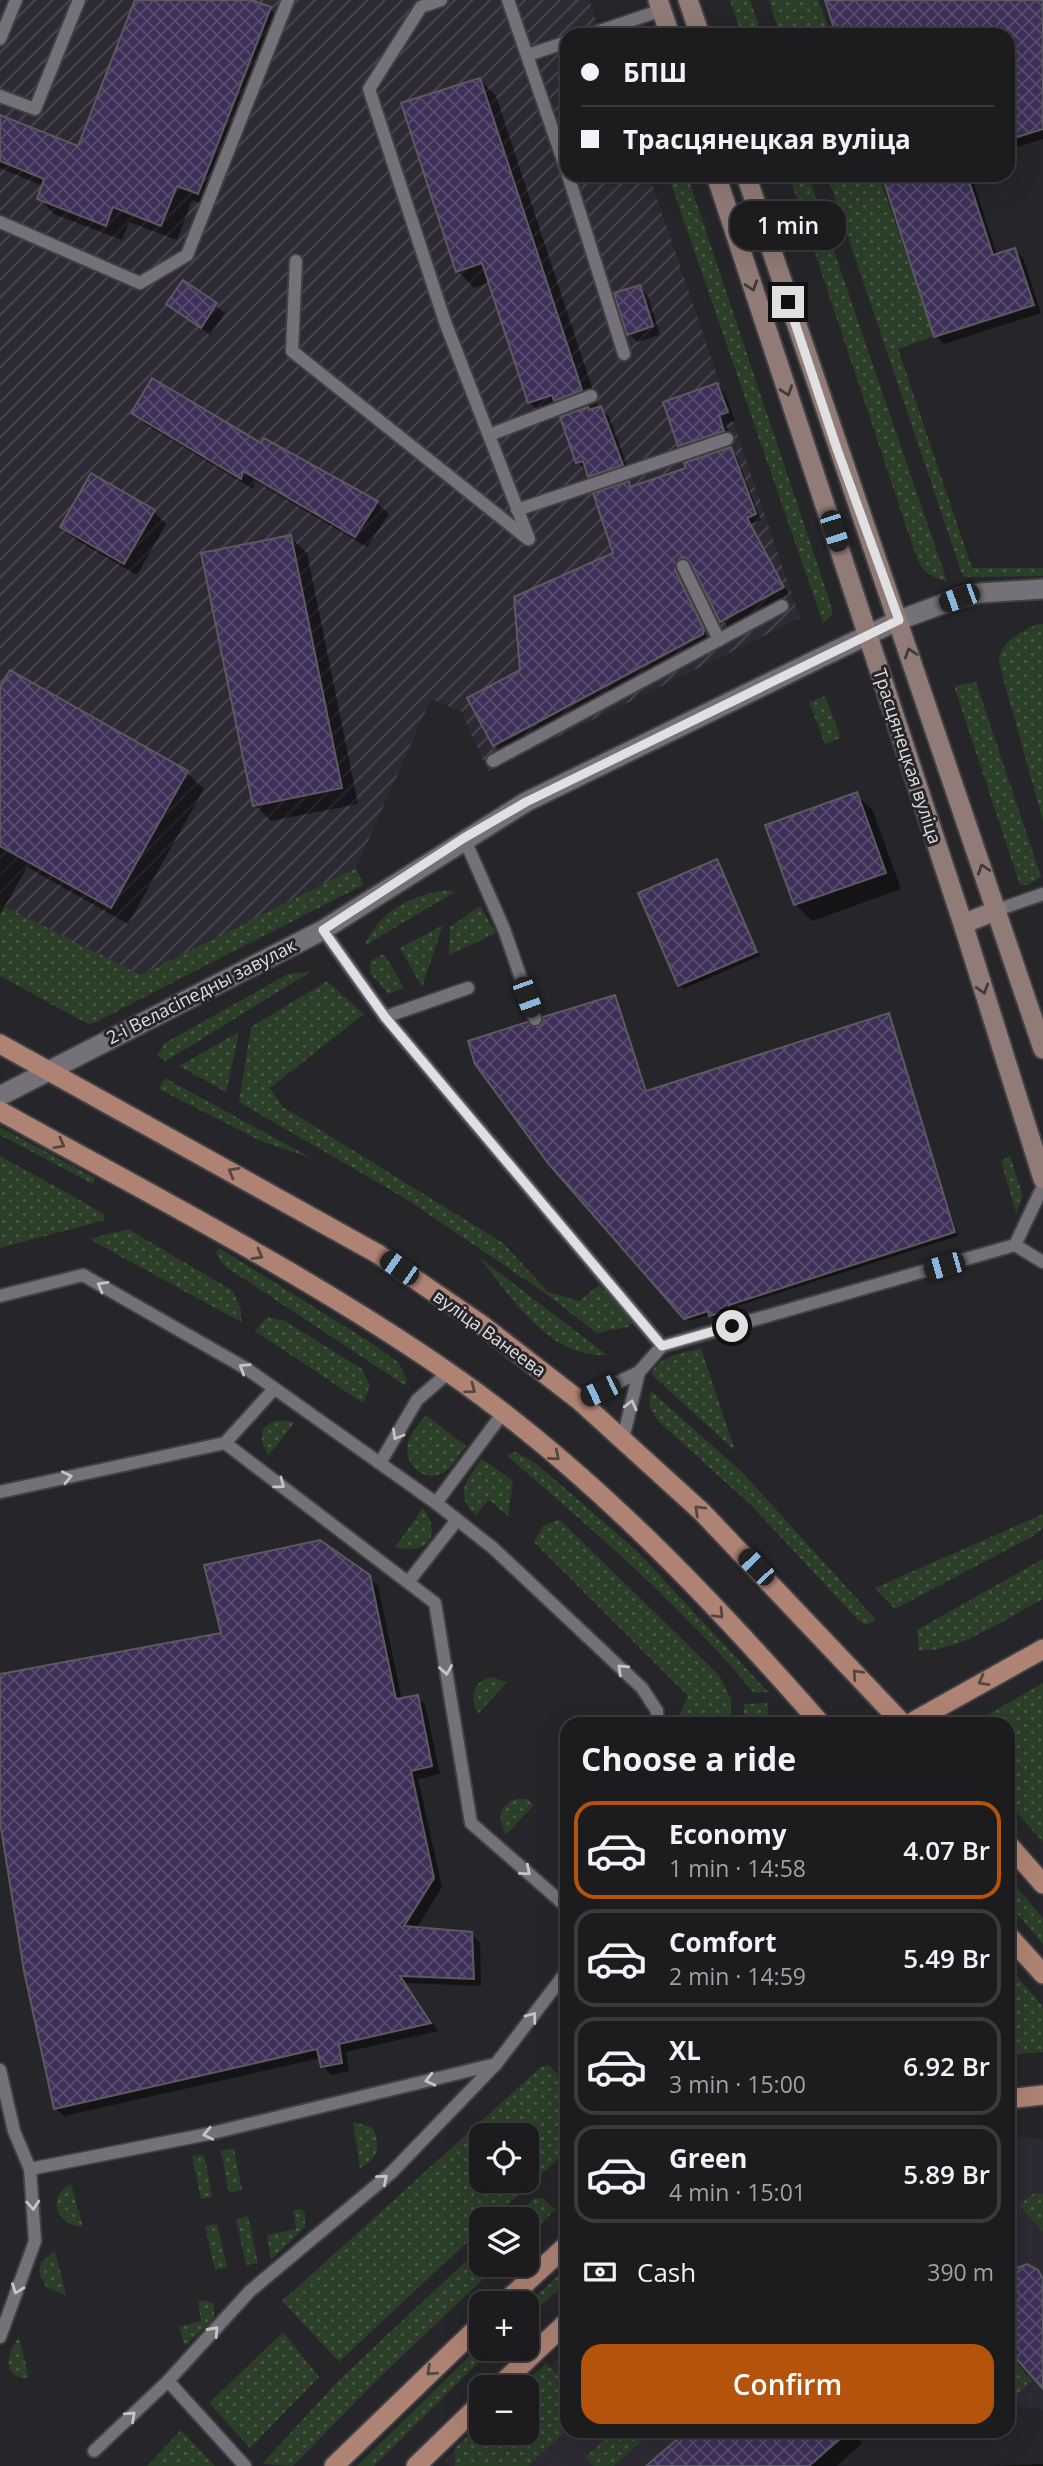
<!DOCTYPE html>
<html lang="en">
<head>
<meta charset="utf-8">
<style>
  body { margin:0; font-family:"Open Sans",sans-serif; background:#252528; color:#f1f3f6; height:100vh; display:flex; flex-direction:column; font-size:26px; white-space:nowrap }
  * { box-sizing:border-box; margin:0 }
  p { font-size:23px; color:#a0a1a4 }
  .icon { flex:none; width:38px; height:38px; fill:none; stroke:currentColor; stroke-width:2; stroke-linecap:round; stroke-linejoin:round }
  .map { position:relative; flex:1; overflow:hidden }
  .panel { position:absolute; left:560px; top:1717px; width:455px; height:721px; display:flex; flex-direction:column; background:#1c1c1f; border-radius:21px; box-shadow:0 7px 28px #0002,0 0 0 2px #3a3a3d }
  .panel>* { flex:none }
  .banner { position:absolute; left:560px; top:28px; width:455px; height:154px; border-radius:21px; box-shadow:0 7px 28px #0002,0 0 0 2px #3a3a3d; display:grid; align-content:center; height:154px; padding:0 21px; background:#1c1c1f }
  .tools { position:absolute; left:469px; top:2123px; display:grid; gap:14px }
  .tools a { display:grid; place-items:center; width:70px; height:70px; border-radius:14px; background:#1c1c1f; box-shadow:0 7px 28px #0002,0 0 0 2px #3a3a3d; font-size:35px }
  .end { position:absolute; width:32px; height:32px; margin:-16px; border:9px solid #e0dfe2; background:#111; box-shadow:0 0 0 4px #111 }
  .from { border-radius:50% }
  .bubble { position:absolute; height:49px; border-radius:21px; background:#1c1c1f; box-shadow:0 7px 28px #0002,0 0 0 2px #3a3a3d; font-size:23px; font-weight:600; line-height:49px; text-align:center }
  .car { position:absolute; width:21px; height:42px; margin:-21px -10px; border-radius:9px; box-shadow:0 0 5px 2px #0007; background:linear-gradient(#222 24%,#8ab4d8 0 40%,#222 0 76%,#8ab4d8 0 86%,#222 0) }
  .banner b { display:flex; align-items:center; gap:24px; height:66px; font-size:26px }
  .banner b+b { border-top:2px solid #3a3a3d }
  .banner i { width:18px; height:18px; background:#f1f3f6 }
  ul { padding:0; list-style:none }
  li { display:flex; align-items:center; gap:21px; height:98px; margin:0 14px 10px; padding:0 7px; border:4px solid #3a3a3d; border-radius:21px }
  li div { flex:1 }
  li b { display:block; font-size:26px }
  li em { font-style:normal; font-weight:600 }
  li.active { border-color:#b45309 }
  li>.icon { width:63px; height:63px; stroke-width:1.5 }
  h2 { padding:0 21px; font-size:32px; line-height:84px }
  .pay { display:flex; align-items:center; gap:18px; height:77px; padding:0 21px; font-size:26px }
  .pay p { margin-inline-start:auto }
  .action { display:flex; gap:14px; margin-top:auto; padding:14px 21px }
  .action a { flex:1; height:80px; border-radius:21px; background:#b45309; color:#fff; font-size:28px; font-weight:600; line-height:80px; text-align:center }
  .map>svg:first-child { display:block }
</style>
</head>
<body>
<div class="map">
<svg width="1043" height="2466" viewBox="0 0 1043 2466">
  <defs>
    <pattern id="industrial-furrows" width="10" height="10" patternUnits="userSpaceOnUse" patternTransform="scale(1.75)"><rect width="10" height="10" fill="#2d2a34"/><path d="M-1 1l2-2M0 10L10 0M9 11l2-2" fill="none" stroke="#4b4851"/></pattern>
    <pattern id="grass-dots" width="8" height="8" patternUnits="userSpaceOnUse" patternTransform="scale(1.75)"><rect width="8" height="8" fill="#2b3e28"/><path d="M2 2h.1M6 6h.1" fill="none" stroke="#495947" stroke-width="1.8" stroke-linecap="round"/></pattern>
    <pattern id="building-cross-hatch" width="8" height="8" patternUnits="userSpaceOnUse" patternTransform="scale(1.75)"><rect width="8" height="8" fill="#3d2f57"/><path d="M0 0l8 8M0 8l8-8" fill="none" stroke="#594d6f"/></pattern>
  </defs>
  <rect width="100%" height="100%" fill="#262529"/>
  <g fill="#2d2a34">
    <path d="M1008 2136 1043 2139V2410L1008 2404Z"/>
    <path d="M567 2350V2431H849L809 2466H449L444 2460 481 2427V2432H527L526 2387Z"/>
  </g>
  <path fill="url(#industrial-furrows)" d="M0 0H589L601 35H567V175H649L800 618 488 771 461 711 431 699 356 868 141 975 0 904Z"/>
  <g fill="url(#grass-dots)" fill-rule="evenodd">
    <path d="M730 0H750L762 35H742Z"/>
    <path d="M769 0H818L831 35H780Z"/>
    <path d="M668 175H687L828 596 833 614 823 623Z"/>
    <path d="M789 175H808L947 581C926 577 921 569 914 550Z"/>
    <path d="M827 175H879L934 336 898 349 972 568H1043V576L963 577Z"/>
    <path d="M1037 624H1043V821L999 663C999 641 1020 633 1037 624Z"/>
    <path d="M976 682 1041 877 1028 885H1020L954 686Z"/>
    <path d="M825 696 841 738 825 744 809 702Z"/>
    <path d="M356 868 363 885 90 1025 0 976V904L141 975Z"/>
    <path d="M444 890 455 892 364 946C380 911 408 897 444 890Z"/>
    <path d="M480 906 496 933 449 955 450 927Z"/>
    <path d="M443 925 422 987 400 948Z"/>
    <path d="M384 954 404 988 388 994 370 973V961Z"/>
    <path d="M312 971 166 1061 157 1056 165 1043 288 974Z"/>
    <path d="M327 981 364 1014 270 1088 283 1107 503 1243 548 1292 579 1301 599 1285 634 1322 628 1327 597 1333 542 1291 406 1199 239 1102 251 1027Z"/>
    <path d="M239 1032 226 1092 179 1066Z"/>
    <path d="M165 1078 311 1158 263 1142 159 1089Z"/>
    <path d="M0 1127 95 1178 93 1184 0 1135Z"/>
    <path d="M0 1156 103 1213 105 1220 0 1248Z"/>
    <path d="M1010 1156 1023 1196 1016 1213 1001 1161Z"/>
    <path d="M128 1229 233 1291 241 1310V1322L89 1239Z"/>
    <path d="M219 1248 370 1342 399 1363 407 1380 406 1386 223 1265 216 1253Z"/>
    <path d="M479 1257 607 1355C549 1359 511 1297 479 1257Z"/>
    <path d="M267 1317 285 1321 362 1369 370 1385 363 1403 255 1331Z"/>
    <path d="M701 1348 735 1451 651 1374C660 1355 683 1353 701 1348Z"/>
    <path d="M651 1391 743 1473 876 1620 866 1625 857 1619 752 1506 660 1423C651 1412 647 1405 651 1391Z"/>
    <path d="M426 1415 466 1446C458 1456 452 1470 440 1474 421 1482 403 1461 408 1443 410 1433 420 1423 426 1415Z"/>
    <path d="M278 1420 295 1422 268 1456 262 1442V1430L270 1423Z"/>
    <path d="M516 1452 538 1465 637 1551 768 1692 754 1693C681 1605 593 1530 506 1455Z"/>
    <path d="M482 1459 513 1481 508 1516 489 1500 476 1515C453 1494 467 1479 482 1459Z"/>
    <path d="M423 1508C443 1535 427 1556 395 1547Z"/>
    <path d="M1043 1514V1528L1033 1536 895 1609 875 1588Z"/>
    <path d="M559 1519 719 1675 731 1699V1724H675L688 1696 534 1542 543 1526Z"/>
    <path d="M1043 1559V1599C1009 1616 956 1654 919 1650L917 1630Z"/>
    <path d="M491 1677 507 1682 478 1714C470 1698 471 1682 491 1677Z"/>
    <path d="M1043 1683V1842L1008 1802V1724H972Z"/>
    <path d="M767 1703 770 1724H743L744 1704Z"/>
    <path d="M516 1799H527L534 1805 506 1835C497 1820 498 1805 516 1799Z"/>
    <path d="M1008 1877 1043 1918V1944L1008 1903Z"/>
    <path d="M1008 1966 1043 2006V2052L1008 2055Z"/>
    <path d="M549 2065 567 2085V2151L492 2219H481V2229L339 2362 282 2301 541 2067ZM481 2135H527V2180H481Z"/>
    <path d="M353 2122 372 2127C381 2145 379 2158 360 2168Z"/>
    <path d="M234 2148 242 2190 229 2193 221 2151Z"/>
    <path d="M204 2154 212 2197 201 2199 192 2156Z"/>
    <path d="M71 2184 83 2227C57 2226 45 2197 71 2184Z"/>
    <path d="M1034 2193 1043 2194V2232L1019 2205Z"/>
    <path d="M535 2198H542L556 2209 527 2237V2219H512Z"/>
    <path d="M301 2209 305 2213V2227L271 2260 267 2235 296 2229 293 2210Z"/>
    <path d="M248 2216 258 2263 246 2265 236 2219Z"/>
    <path d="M217 2224 227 2267 215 2270 205 2226Z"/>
    <path d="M481 2247V2264L498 2265 380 2377 293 2466 262 2464 338 2381Z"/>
    <path d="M55 2251 66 2296 46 2287 39 2273 41 2262Z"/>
    <path d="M567 2268V2282L527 2318V2304Z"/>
    <path d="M204 2300 214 2304V2319L185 2346 179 2327 201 2321 198 2301Z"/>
    <path d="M283 2332 319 2377 250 2448 209 2403Z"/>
    <path d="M19 2337 29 2378C0 2379 7 2352 19 2337Z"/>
    <path d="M481 2345V2348L492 2349 374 2466H357Z"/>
    <path d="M1008 2354 1032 2381 1011 2400 1008 2397Z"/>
    <path d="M546 2363 567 2386V2430L528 2466H455V2448L481 2424V2432H527V2387H521Z"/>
    <path d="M181 2430 215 2466H147Z"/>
    <path d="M615 2431H653L614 2466H593L585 2457Z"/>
  </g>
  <g fill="#0007">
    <path d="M137 0H247L270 9 285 25 213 209 192 200 177 240 129 222 122 240 54 214 39 198 43 186 0 168V124L79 148Z"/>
    <path d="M827 0H1043V139L1008 150V35H838Z"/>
    <path d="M480 80 496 96 599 409 609 416 630 473 598 484 578 462 571 415 567 411 546 418 529 402 490 282 474 288 458 271Z"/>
    <path d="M884 175H971L997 255 1015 250 1023 258 1041 313 944 344 936 336Z"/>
    <path d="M183 282 225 313 210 335 168 304Z"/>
    <path d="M639 287 648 296 660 335 637 342 629 334Z"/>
    <path d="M717 385 725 394 735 421 726 424 732 439 688 454 680 445Z"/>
    <path d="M134 413 262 445 264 441 377 503 389 514 367 547 255 481 253 489 145 424Z"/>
    <path d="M730 449 736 455 761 520 751 524 789 594 727 626 692 563 684 564 680 576 708 640 500 751 494 745 522 671 615 554 628 484 632 488 688 469Z"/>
    <path d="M154 512 166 524 137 575 75 539 62 527Z"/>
    <path d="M290 537 307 553 358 804 271 821 255 805Z"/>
    <path d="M11 672 187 773 204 789 128 924 27 867 0 915V691Z"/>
    <path d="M856 794 873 811 901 889 812 921 795 904Z"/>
    <path d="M717 861 760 956 683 989 680 985Z"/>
    <path d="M615 997 648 1092 889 1015 958 1236 731 1308 733 1313 714 1319 710 1315 689 1321 537 1029Z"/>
    <path d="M369 1577 378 1586 402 1700 417 1697 425 1705 440 1774 418 1779 442 1887 416 1929 471 1934 480 1942 481 1986 406 1983 438 2031 346 2052 349 2071 331 2075 323 2066 321 2058 64 2116 56 2108 0 1814V1676L223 1634Z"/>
    <path d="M690 2431H851L862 2443 837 2466H649Z"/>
    <path d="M1043 2464V2466H986Z"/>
  </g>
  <g fill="url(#building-cross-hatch)" stroke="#5c5a60" stroke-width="2">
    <path d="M135 0H252L271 7 198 194 177 186 161 226 113 207 106 226 37 199 44 179 0 161V115L78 146Z"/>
    <path d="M825 0H1043V129L1008 140V35H836Z"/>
    <path d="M480 78 582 390 554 401 552 395 528 403 482 263 456 272 401 103Z"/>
    <path d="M882 175H967L993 255 1015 248 1034 305 934 337Z"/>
    <path d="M183 280 217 303 201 328 166 304Z"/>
    <path d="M640 285 653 326 627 335 614 293Z"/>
    <path d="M152 378 261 443 264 438 378 501 355 537 243 471 241 479 131 413Z"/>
    <path d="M717 383 728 412 719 415 724 431 678 446 663 402Z"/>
    <path d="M601 406 623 465 588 477 583 461 576 463 560 417 588 407 589 410Z"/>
    <path d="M731 447 756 514 747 518 784 587 720 622 690 562 684 557 679 559 675 570 704 630 703 634 493 746 467 698 520 670 514 597 613 553 593 493 629 481 630 487 686 468 684 463Z"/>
    <path d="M91 473 155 510 124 564 60 527Z"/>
    <path d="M291 535 342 788 253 806 201 553Z"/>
    <path d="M10 670 188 771 111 908 0 846V687Z"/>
    <path d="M857 792 886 873 794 905 765 825Z"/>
    <path d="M717 859 757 952 678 986 638 893Z"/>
    <path d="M615 995 646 1091 889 1013 955 1232 729 1305 731 1310 709 1316 708 1311 684 1319 548 1163 475 1064 468 1041 527 1022 537 1027 542 1024 543 1017Z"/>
    <path d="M320 1540 370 1575 396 1699 418 1695 432 1766 411 1771 434 1878 404 1926 472 1932 474 1979 400 1976 431 2023 339 2044 342 2063 321 2067 317 2049 54 2109 24 1971 0 1822V1674L221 1633 204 1565Z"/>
    <path d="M1027 2264 1038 2270 1043 2279V2389L1008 2349V2279L1014 2269Z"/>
    <path d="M687 2431H849L809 2466H646Z"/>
  </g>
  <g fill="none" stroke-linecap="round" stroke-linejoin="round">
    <defs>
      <g id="service">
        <path d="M441 0 421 7 369 89 445 322 529 539"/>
        <path d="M508 0 567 172"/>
        <path d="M588 35 662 10"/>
        <path d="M0 39 16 0"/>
        <path d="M528 55 567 42"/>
        <path d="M0 96 35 109 79 0"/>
        <path d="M568 175 624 354"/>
        <path d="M0 222 140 283 187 255 288 0"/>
        <path d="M296 261 292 351 528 539"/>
        <path d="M489 435 591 396"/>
        <path d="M517 510 727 439"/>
        <path d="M683 566 719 640"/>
        <path d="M493 761 782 606"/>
        <path d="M464 838 504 929 535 1019"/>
        <path d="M997 910 1043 894"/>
        <path d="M323 930 385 1017 662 1346"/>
        <path d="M385 1017 468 988"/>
        <path d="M1015 1245 1043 1262"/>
        <path d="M0 1296 83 1275 247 1369 436 1503 493 1548 642 1688 657 1711V1724"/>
        <path d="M580 1401 639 1372 662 1346 1015 1245 1043 1186"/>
        <path d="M623 1439 639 1372"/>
        <path d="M225 1443 435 1603 471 1823 567 1907"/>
        <path d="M380 1463 417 1400 449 1372"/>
        <path d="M0 1492 225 1443 274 1389"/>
        <path d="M436 1503 503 1413"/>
        <path d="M409 1581 457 1520"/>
        <path d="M0 2070 14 2131 30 2169 35 2241 0 2337"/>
        <path d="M30 2169 208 2134 496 2064"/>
        <path d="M168 2381 245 2466"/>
        <path d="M94 2451 168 2381 250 2291 391 2173 496 2064 567 1971"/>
      </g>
      <path id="minor" d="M0 1096 323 930 526 802 822 657 899 620 959 598 980 593 1043 589"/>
      <g id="secondary">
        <path d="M658 0 670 35"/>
        <path d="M688 0 700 35"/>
        <path d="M716 175 963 924 1043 1179"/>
        <path d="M746 175 1043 1049"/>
        <path d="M963 924 997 910"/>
      </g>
      <g id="primary">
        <path d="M0 1044 378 1254 482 1325 580 1401 702 1512 903 1724"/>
        <path d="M0 1111C151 1195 306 1274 448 1372 588 1469 709 1596 821 1724"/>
        <path d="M909 1724 1043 1649"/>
        <path d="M1008 1844 1043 1884"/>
        <path d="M1008 1935 1043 1974"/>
        <path d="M1008 2099 1043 2095"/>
        <path d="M504 2303 567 2245"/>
        <path d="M498 2387 567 2322"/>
        <path d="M334 2466 481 2324"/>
        <path d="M416 2466 481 2403"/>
      </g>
    </defs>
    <use href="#service" stroke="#414044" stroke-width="16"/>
    <use href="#minor" stroke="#414044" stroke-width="23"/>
    <use href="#secondary" stroke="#414044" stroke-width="23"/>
    <use href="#primary" stroke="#414044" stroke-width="23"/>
    <use href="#service" stroke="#747278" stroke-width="12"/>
    <use href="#minor" stroke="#747278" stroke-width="19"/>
    <use href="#secondary" stroke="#917b76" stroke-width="19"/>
    <use href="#primary" stroke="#ae8373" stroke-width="19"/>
  </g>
  <defs><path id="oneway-chevron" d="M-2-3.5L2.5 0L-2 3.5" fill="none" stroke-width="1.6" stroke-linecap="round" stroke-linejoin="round" transform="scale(1.75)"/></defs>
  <g stroke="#413a3c">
    <use href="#oneway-chevron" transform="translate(752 286) rotate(72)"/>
    <use href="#oneway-chevron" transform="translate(787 391) rotate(72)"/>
    <use href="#oneway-chevron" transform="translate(910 653) rotate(-108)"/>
    <use href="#oneway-chevron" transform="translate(983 869) rotate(-109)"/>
    <use href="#oneway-chevron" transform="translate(983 989) rotate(73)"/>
  </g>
  <g stroke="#564643">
    <use href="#oneway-chevron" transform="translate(60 1144) rotate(29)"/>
    <use href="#oneway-chevron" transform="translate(233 1172) rotate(-150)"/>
    <use href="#oneway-chevron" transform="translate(258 1255) rotate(29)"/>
    <use href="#oneway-chevron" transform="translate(471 1389) rotate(37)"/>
    <use href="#oneway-chevron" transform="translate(555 1456) rotate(40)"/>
    <use href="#oneway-chevron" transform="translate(699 1510) rotate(-136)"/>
    <use href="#oneway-chevron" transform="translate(719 1614) rotate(46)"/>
    <use href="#oneway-chevron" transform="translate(857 1674) rotate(-133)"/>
    <use href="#oneway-chevron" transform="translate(983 1681) rotate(151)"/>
    <use href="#oneway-chevron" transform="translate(431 2371) rotate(137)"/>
  </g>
  <g stroke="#c5c4c8">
    <use href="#oneway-chevron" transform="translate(102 1286) rotate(-151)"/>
    <use href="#oneway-chevron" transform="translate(244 1368) rotate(-148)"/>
    <use href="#oneway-chevron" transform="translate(631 1405) rotate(-76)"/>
    <use href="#oneway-chevron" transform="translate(397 1435) rotate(120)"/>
    <use href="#oneway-chevron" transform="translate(67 1477) rotate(-12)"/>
    <use href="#oneway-chevron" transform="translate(280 1484) rotate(37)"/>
    <use href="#oneway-chevron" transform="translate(622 1669) rotate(-137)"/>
    <use href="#oneway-chevron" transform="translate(446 1670) rotate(81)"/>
    <use href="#oneway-chevron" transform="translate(526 1871) rotate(41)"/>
    <use href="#oneway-chevron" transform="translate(532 2017) rotate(-53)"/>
    <use href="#oneway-chevron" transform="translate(430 2080) rotate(166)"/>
    <use href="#oneway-chevron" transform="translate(208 2134) rotate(168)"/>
    <use href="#oneway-chevron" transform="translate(383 2179) rotate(-41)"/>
    <use href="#oneway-chevron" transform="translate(33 2205) rotate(86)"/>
    <use href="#oneway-chevron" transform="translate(17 2289) rotate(110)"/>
    <use href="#oneway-chevron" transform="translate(214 2331) rotate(-48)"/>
    <use href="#oneway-chevron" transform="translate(131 2416) rotate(-43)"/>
  </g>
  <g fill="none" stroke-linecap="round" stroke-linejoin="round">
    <path stroke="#e0dfe2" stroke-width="9" d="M732 1326 662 1346 385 1017 323 930 464 838 526 802 899 620 837 449 788 302"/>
  </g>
  <g text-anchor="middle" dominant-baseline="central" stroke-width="6" stroke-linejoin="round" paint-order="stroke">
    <g font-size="18" fill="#e0dfe2" stroke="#262529">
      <text transform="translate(908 756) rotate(72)">Трасцянецкая вуліца</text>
      <text transform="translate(201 991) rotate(-27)">2-і Веласіпедны завулак</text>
      <text transform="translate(490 1333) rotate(36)">вуліца Ванеева</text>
    </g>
  </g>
</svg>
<div class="tools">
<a><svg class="icon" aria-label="locate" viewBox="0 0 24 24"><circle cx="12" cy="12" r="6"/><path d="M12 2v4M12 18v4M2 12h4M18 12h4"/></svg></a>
<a><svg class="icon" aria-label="layers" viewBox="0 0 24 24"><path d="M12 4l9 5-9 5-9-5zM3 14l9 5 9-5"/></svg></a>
<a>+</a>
<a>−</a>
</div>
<i class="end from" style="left:732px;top:1326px"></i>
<i class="end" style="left:788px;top:302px"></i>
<div class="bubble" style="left:730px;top:201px;width:116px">1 min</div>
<i class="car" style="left:834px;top:531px;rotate:162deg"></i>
<i class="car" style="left:959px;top:598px;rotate:250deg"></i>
<i class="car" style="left:527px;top:997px;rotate:160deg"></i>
<i class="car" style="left:944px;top:1266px;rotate:254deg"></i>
<i class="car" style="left:399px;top:1268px;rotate:305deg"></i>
<i class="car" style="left:600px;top:1391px;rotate:244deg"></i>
<i class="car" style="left:756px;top:1567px;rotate:316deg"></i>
<div class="banner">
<b><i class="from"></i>БПШ</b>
<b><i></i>Трасцянецкая вуліца</b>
</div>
<section class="panel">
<h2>Choose a ride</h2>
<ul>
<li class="active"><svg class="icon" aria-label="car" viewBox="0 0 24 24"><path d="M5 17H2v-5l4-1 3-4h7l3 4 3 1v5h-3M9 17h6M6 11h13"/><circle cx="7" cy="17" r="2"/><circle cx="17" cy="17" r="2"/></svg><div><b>Economy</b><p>1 min · 14:58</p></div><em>4.07 Br</em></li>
<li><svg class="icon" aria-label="car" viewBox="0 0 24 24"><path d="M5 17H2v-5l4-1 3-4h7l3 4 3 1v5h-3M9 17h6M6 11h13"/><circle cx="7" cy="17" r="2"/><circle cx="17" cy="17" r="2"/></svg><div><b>Comfort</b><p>2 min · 14:59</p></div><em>5.49 Br</em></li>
<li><svg class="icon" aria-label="car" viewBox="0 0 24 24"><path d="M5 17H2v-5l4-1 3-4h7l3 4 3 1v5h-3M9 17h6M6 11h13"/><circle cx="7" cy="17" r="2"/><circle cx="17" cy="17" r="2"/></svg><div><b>XL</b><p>3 min · 15:00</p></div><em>6.92 Br</em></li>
<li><svg class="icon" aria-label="car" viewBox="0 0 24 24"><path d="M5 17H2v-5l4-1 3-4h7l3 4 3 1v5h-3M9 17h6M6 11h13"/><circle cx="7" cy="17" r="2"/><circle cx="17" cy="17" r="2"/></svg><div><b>Green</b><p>4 min · 15:01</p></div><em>5.89 Br</em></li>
</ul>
<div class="pay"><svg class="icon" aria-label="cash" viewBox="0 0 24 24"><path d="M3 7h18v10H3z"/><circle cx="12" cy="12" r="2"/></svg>Cash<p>390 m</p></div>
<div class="action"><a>Confirm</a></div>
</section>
</div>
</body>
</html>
